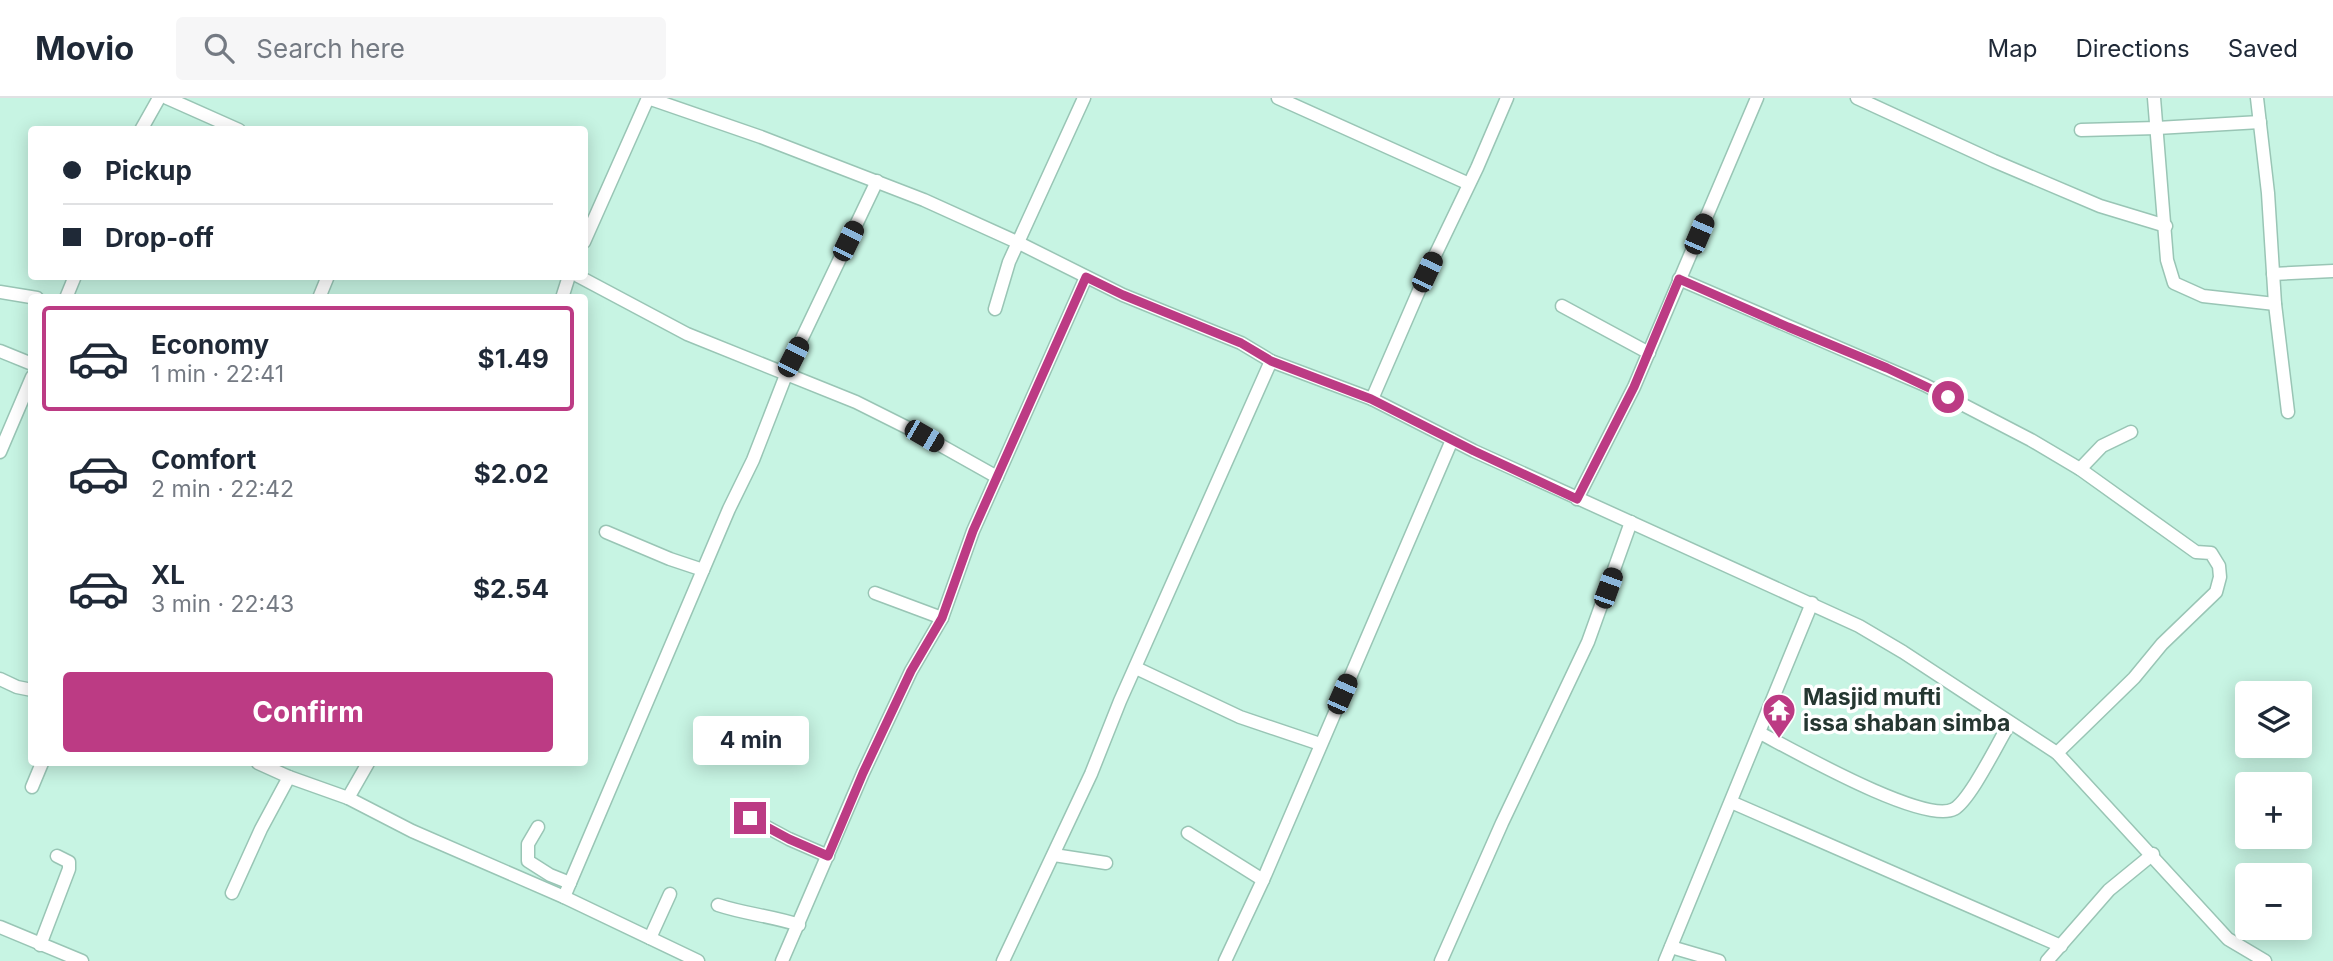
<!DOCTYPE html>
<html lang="en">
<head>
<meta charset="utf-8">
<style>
  body { margin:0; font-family:Inter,sans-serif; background:#f6f6f7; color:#1f2937; height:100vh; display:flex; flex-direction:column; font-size:26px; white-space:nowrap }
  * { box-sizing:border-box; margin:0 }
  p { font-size:23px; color:#747a83 }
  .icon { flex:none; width:38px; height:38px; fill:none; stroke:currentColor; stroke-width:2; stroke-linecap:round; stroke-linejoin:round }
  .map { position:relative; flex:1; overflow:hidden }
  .panel { position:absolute; left:28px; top:196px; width:560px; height:472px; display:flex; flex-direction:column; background:#fff; border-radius:7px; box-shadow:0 4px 18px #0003 }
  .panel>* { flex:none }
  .top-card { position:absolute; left:28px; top:28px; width:560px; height:154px; border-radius:7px; box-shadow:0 4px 18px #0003; display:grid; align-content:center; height:154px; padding:0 35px; background:#fff }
  .tools { position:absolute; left:2235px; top:583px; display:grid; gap:14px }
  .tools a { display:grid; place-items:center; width:77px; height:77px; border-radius:7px; background:#fff; box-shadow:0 4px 18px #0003; font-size:35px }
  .end { position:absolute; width:32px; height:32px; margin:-16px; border:9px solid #bc3b84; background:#fff; box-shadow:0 0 0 4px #fff }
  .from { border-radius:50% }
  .bubble { position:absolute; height:49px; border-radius:7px; background:#fff; box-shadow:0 4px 18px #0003; font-size:23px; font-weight:700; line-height:49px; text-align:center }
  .car { position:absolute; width:21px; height:42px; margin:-21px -10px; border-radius:9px; box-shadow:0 0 5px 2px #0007; background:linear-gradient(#222 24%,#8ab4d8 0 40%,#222 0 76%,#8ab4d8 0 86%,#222 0) }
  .top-card b { display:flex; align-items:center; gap:24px; height:66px; font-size:26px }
  .top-card b+b { border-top:2px solid #e0e1e3 }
  .top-card i { width:18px; height:18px; background:#1f2937 }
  ul { padding:12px 0 0; list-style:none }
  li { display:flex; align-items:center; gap:21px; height:105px; margin:0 14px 10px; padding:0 21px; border:4px solid transparent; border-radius:7px }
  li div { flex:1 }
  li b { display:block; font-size:26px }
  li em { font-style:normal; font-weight:700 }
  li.selected { border-color:#bc3b84 }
  li>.icon { width:63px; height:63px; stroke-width:1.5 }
  .cta { display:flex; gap:14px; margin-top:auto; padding:14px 35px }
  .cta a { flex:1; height:80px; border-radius:7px; background:#bc3b84; color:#fff; font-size:28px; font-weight:700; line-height:80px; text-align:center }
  header { display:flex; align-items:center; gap:42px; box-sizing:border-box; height:98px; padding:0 35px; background:#fff; border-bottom:2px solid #e0e1e3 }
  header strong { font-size:33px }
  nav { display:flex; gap:38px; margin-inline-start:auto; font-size:24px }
  .search { width:490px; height:63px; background:#f6f6f7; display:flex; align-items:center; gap:18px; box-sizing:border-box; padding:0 24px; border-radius:7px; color:#747a83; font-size:26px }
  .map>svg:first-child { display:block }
</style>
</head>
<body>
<header>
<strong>Movio</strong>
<div class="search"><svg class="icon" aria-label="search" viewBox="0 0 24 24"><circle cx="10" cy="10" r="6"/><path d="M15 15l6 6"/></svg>Search here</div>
<nav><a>Map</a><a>Directions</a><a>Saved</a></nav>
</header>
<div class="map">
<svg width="2333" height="863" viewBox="0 0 2333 863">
  <rect width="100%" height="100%" fill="#c7f4e3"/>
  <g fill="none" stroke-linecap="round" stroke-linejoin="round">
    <defs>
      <g id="minor">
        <path d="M167 0 239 32"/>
        <path d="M1278 0 1467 85"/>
        <path d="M1857 0 1994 63 2100 108 2166 128"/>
        <path d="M2154 0 2167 162 2174 185 2203 198 2275 206"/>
        <path d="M2257 0 2268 95 2275 206 2288 314"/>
        <path d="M141 32 159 0"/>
        <path d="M2081 32 2157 30 2260 24"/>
        <path d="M584 144 648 0 761 39 924 102 1019 145 1123 197 1241 245 1271 263 1372 301 1474 353 1859 528 1903 554 2057 655 2228 841 2265 863"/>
        <path d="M2273 176 2333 173"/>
        <path d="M578 178 687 236 856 304 924 338 997 379"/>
        <path d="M1679 181 1925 287 2031 342 2080 371 2196 454 2211 455 2219 468 2220 479 2216 494 2162 546 2134 580 2057 655"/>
        <path d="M0 194 37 200"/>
        <path d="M66 200 75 178"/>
        <path d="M319 200 328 178"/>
        <path d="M562 200 569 178"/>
        <path d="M1562 208 1649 255"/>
        <path d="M995 211 1009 164 1084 0"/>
        <path d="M0 253 32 266"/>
        <path d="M1372 301 1427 174 1477 70 1507 0"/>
        <path d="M0 354 32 279"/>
        <path d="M2080 371 2102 348 2131 334"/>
        <path d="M1577 401 1634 289 1757 0"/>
        <path d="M606 434 670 461 703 472"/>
        <path d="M875 495 942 520"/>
        <path d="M1136 570 1240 619 1320 646"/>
        <path d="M0 581 17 589 32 592"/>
        <path d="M1760 635C1793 652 1924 727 1954 711 1971 701 1998 644 2010 625"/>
        <path d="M258 665 289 679 348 700 412 733 564 799 698 863"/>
        <path d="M32 689 42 665"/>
        <path d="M348 700 368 665"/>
        <path d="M1731 704 2061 848"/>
        <path d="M750 720 789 741 828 758"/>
        <path d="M538 729 528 746V763L550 777 570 785"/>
        <path d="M1188 735 1263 782"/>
        <path d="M1054 757 1106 765"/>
        <path d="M232 795 261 731 289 679"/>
        <path d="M564 799 729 411 753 362 793 259 877 83"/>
        <path d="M718 807C745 816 772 818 799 827"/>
        <path d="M0 829 82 863"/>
        <path d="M650 840 670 796"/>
        <path d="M40 847 69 771V764L57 758"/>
        <path d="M1671 849 1719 863"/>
        <path d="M782 863 863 675 911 573 942 520 973 433 1086 179"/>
        <path d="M1003 863 1091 676 1120 603 1271 263"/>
        <path d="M1225 863 1263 782 1452 342"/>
        <path d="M1441 863 1502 725 1588 544 1631 424"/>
        <path d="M1665 863 1812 505"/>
        <path d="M2047 863 2109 792 2153 756"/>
      </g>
    </defs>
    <use href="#minor" stroke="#99c5b5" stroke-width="15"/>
    <use href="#minor" stroke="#fff" stroke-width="12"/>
  </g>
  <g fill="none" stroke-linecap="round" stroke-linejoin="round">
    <path stroke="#bc3b84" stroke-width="9" d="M750 720 789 741 828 758 863 675 911 573 942 520 973 433 1086 179 1123 197 1241 245 1271 263 1371 301 1474 353 1577 401 1634 289 1679 181 1788 229 1887 270 1948 299"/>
  </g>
  <defs>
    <symbol id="temple-pin" viewBox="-11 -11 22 30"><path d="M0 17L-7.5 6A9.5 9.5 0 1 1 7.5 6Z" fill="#bc3b84" stroke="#fff"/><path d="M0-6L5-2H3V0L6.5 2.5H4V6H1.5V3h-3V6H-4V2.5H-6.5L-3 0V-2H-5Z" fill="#fff"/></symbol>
  </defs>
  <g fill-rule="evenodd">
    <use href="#temple-pin" x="1760" y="593" width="38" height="52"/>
  </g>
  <g text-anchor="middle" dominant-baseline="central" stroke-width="7" stroke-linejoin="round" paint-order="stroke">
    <g font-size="23" font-weight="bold" fill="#253731" stroke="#fff" text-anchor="start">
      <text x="1803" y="599">Masjid mufti<tspan x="1803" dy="26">issa shaban simba</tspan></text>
    </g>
  </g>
</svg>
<div class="tools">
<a><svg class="icon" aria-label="layers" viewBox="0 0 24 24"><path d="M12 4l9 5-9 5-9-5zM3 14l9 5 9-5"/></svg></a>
<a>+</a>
<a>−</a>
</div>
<i class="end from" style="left:1948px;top:299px"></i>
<i class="end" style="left:750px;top:720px"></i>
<div class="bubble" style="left:693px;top:618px;width:116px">4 min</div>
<i class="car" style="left:1699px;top:136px;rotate:23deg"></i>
<i class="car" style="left:848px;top:143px;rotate:26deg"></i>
<i class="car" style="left:1427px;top:174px;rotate:25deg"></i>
<i class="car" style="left:793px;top:259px;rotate:27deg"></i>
<i class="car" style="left:924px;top:338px;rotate:120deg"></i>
<i class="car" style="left:1608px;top:490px;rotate:20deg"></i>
<i class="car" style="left:1342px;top:596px;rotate:24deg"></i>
<div class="top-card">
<b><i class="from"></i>Pickup</b>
<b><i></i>Drop-off</b>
</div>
<section class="panel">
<ul>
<li class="selected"><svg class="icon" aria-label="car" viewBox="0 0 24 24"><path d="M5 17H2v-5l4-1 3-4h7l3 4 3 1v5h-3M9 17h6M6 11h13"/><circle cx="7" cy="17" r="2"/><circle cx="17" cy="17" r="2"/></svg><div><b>Economy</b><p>1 min · 22:41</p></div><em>$1.49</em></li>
<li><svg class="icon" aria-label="car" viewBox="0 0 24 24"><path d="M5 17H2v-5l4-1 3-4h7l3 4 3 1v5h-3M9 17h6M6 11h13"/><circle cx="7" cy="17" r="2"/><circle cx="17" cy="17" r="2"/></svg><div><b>Comfort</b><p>2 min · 22:42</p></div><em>$2.02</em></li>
<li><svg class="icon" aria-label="car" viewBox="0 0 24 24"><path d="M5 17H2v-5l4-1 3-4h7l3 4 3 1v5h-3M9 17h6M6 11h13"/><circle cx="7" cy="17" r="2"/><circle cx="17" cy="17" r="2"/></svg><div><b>XL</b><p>3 min · 22:43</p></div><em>$2.54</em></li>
</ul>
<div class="cta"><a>Confirm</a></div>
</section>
</div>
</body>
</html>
